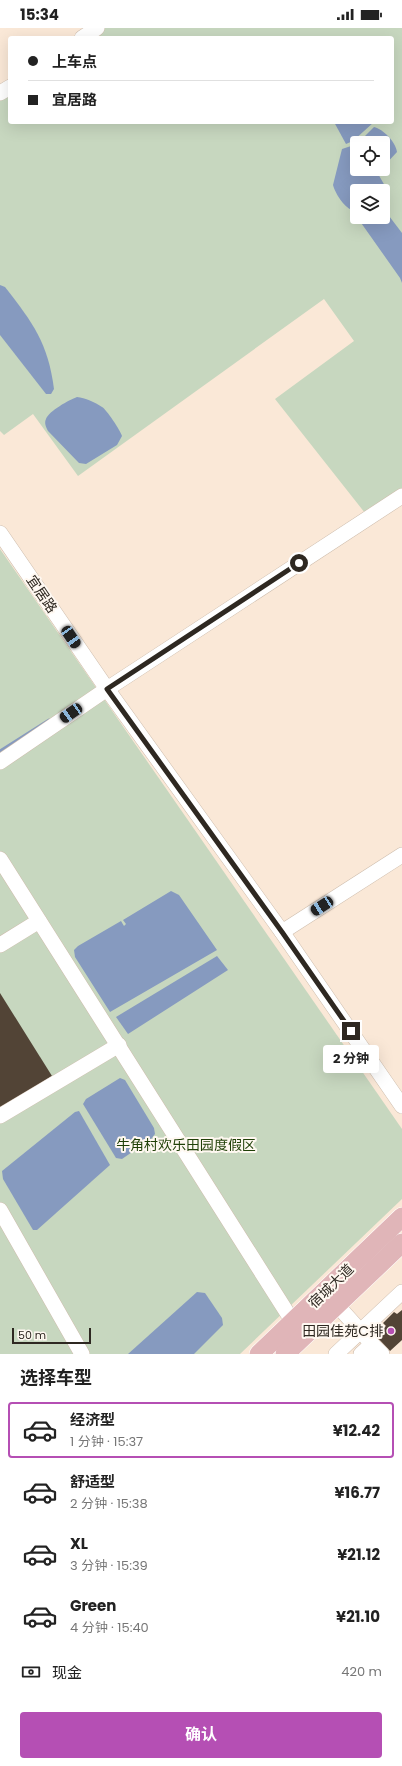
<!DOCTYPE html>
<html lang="zh">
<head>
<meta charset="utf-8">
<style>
  body { margin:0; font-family:Poppins,"Noto Sans SC",sans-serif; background:#f6f6f6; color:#222; height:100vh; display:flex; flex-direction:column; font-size:15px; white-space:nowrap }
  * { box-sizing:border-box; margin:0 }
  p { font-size:13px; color:#767676 }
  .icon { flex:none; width:22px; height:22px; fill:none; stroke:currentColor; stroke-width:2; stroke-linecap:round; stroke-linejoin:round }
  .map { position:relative; height:1326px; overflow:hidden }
  .panel { display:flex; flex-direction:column; background:#fff; flex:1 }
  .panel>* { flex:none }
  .guide { position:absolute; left:8px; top:8px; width:386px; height:88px; border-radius:4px; box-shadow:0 4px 16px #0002; display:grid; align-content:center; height:88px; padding:0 20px; background:#fff }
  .fabs { position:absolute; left:350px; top:108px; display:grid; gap:8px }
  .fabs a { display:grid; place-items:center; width:40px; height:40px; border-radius:4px; background:#fff; box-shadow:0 4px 16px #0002; font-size:20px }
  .scale { position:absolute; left:12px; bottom:10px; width:79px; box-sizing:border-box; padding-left:4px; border:2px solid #2e2821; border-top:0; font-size:11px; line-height:14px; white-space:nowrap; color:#2e2821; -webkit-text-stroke:3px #fff8f1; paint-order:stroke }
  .end { position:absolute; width:18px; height:18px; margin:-9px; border:5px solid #2e2821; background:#fff; box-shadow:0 0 0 2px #fff }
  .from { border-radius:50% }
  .bubble { position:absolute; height:28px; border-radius:4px; background:#fff; box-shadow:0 4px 16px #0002; font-size:13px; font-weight:700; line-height:28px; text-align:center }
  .car { position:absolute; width:12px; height:24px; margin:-12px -6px; border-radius:5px; box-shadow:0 0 3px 1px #0007; background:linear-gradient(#222 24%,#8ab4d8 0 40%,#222 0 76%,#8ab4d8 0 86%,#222 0) }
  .guide b { display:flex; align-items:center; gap:14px; height:38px; font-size:15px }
  .guide b+b { border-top:1px solid #e0e0e0 }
  .guide i { width:10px; height:10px; background:#222 }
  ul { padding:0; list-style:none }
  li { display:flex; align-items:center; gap:12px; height:56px; margin:0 8px 6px; padding:0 12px; border:2px solid transparent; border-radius:4px }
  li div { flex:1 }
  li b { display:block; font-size:15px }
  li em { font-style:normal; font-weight:700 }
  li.current { border-color:#b54fb4 }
  li>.icon { width:36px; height:36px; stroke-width:1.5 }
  h2 { padding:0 20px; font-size:18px; line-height:48px }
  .pay { display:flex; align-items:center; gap:10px; height:44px; padding:0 20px; font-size:15px }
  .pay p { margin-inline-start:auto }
  .button { display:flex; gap:8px; margin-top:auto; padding:8px 20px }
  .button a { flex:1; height:46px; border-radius:4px; background:#b54fb4; color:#fff; font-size:16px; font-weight:700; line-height:46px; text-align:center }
  .status { display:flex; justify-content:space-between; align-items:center; height:28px; padding:0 20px; background:#fff; direction:ltr }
  .status svg { height:11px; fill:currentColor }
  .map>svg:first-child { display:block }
</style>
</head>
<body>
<div class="status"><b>15:34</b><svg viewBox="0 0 49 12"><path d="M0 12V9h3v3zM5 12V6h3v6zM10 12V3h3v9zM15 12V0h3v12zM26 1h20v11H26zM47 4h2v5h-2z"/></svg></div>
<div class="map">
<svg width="402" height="1326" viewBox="0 0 402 1326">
  <rect width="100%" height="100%" fill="#fae8d7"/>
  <g fill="#c7d7bf" fill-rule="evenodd">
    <path d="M103 0H402V461L365 485 275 371 354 313 324 271 78 448 33 386 4 407 0 403V71L10 64V94H392V10H88ZM357 115H383V141H357ZM357 163H383V189H357Z"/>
    <path d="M0 521 402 1101V1171L240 1326H0Z"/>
  </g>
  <g fill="#869abf">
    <path d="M334 94H374L353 113 346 116Z"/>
    <path d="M374 99C383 101 396 114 397 124L383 139V115H358Z"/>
    <path d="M357 116V141H381L377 144 385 158 383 163H357V189H383V180L402 205V255L400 250 352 182C344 179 335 165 333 157L342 121Z"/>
    <path d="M0 257 5 259C33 295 48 315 54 361L51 366H46L0 307Z"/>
    <path d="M77 369C85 370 95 374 102 379 106 381 121 403 122 408L117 417 86 436 79 435 48 403C46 399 44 395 46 391 49 383 69 372 77 369Z"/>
    <path d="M171 863 179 867 217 922 110 984 75 929 74 922 78 918 121 893 124 898 126 896 123 892Z"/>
    <path d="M217 928 228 942 128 1006 116 989Z"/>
    <path d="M120 1050 125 1052 154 1100 155 1106 151 1111 122 1131 116 1130 83 1076 86 1071Z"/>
    <path d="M79 1083 110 1137 37 1202H33L3 1151 2 1143 75 1084Z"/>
    <path d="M197 1264 205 1265 222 1290 223 1297 194 1326H128Z"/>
  </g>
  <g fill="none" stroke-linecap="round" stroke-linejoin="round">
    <path stroke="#869abf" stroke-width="3" d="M0 723 49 692"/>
  </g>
  <g fill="#524436">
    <path d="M0 965 52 1048 0 1081Z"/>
    <path d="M402 1282V1312L390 1323 375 1307 386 1298 383 1295 394 1284 397 1286Z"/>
  </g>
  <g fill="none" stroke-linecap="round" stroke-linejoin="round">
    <defs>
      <g id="minor">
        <path d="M82 10 97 0"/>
        <path d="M0 65 10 59"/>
        <path d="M0 505 107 661 282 904 402 1078"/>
        <path d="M0 734 107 661 402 468"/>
        <path d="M0 831 293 1294"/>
        <path d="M282 904 402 827"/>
        <path d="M0 917 39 893"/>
        <path d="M0 1088 119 1017"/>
        <path d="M0 1182 82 1326"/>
        <path d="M337 1277 372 1316 361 1326"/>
        <path d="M372 1316 382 1326"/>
        <path d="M336 1326 402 1264"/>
      </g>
      <g id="major">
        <path d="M259 1326 402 1189"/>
        <path d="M285 1326 402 1215"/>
      </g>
    </defs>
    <use href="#minor" stroke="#cebdad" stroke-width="16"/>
    <use href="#major" stroke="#fff" stroke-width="20"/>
    <use href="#minor" stroke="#fff" stroke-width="15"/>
    <use href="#major" stroke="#e0b5b8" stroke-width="19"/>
  </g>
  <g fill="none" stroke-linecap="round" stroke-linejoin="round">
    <path stroke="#2e2821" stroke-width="5" d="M299 535 107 661 282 904 351 1003"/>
  </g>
  <circle fill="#b54fb4" stroke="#fff8f1" stroke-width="1.5" cx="391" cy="1303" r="4"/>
  <g text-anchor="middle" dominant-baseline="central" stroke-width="4" stroke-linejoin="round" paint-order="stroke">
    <g font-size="14" fill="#2e2821" stroke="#fff8f1">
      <text transform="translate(42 566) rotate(56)">宜居路</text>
      <text transform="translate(331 1258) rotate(-44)">宿城大道</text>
    </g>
    <g font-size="14" fill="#1f3f06" stroke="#fff8f1">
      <text x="186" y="1117">牛角村欢乐田园度假区</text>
    </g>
    <g font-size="14" fill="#2e2821" stroke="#fff8f1" text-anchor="end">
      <text x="383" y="1303">田园佳苑C排</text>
    </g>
  </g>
</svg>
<div class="fabs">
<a><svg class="icon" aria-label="locate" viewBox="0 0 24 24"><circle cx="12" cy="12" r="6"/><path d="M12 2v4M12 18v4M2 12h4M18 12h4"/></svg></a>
<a><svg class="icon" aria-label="layers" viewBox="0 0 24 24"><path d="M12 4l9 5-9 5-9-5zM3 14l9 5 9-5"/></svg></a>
</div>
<div class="scale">50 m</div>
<i class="end from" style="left:299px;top:535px"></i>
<i class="end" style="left:351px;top:1003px"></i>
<div class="bubble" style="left:323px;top:1017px;width:56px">2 分钟</div>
<i class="car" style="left:71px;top:609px;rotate:146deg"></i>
<i class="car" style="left:71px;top:685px;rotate:236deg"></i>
<i class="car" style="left:322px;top:878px;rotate:237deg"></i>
<div class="guide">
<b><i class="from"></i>上车点</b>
<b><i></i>宜居路</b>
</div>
</div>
<section class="panel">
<h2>选择车型</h2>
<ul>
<li class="current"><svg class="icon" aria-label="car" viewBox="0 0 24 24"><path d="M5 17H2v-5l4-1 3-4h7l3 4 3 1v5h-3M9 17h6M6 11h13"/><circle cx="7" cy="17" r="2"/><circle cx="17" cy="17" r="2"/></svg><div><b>经济型</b><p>1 分钟 · 15:37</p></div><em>¥12.42</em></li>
<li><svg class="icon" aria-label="car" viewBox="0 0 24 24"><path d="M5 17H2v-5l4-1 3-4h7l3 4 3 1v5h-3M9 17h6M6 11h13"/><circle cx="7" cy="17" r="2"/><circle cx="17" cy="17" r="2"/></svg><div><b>舒适型</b><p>2 分钟 · 15:38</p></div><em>¥16.77</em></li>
<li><svg class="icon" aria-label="car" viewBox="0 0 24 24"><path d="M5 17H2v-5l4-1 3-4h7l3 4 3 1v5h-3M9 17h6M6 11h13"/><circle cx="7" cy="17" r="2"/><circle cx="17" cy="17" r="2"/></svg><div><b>XL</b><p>3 分钟 · 15:39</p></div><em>¥21.12</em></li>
<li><svg class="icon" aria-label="car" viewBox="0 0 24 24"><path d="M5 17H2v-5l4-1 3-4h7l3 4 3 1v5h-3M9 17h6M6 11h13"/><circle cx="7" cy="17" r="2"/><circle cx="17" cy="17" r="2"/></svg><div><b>Green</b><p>4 分钟 · 15:40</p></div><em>¥21.10</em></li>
</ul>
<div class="pay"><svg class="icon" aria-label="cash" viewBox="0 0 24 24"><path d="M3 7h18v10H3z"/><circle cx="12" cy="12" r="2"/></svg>现金<p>420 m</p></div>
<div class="button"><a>确认</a></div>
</section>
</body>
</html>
